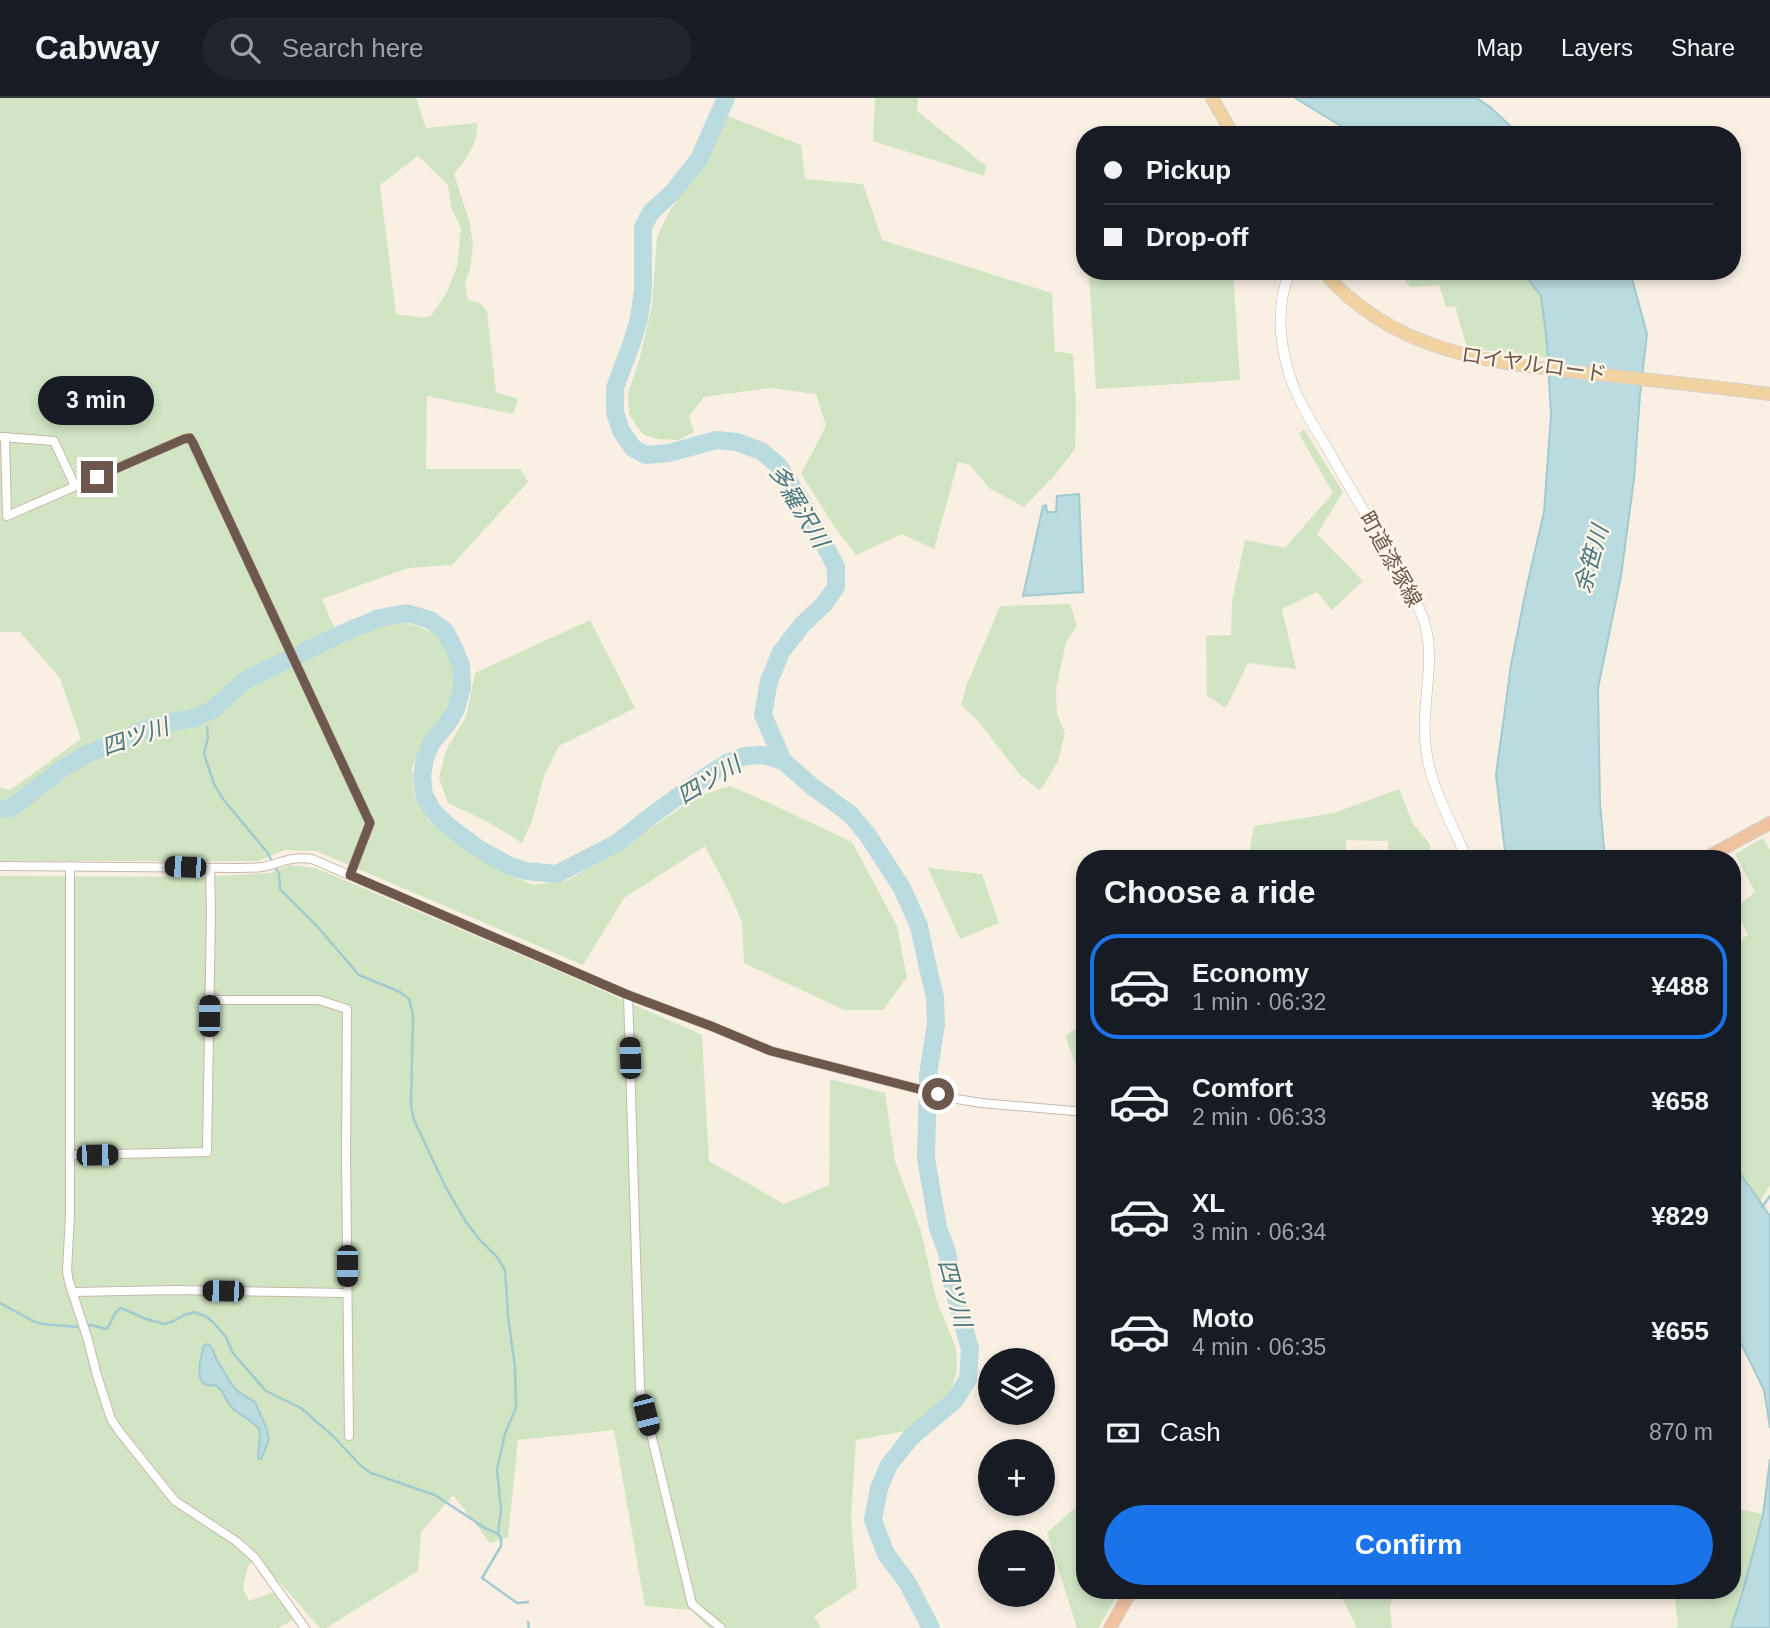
<!DOCTYPE html>
<html lang="en">
<head>
<meta charset="utf-8">
<style>
  body { margin:0; font-family:Arial,"Noto Sans JP",sans-serif; background:#20242c; color:#f1f3f6; height:100vh; display:flex; flex-direction:column; font-size:26px; white-space:nowrap }
  * { box-sizing:border-box; margin:0 }
  p { font-size:23px; color:#9ea1a6 }
  .icon { flex:none; width:38px; height:38px; fill:none; stroke:currentColor; stroke-width:2; stroke-linecap:round; stroke-linejoin:round }
  .map { position:relative; flex:1; overflow:hidden }
  .drawer { position:absolute; left:1076px; top:752px; width:665px; height:749px; display:flex; flex-direction:column; background:#171b24; border-radius:28px; box-shadow:0 4px 10px #0003 }
  .drawer>* { flex:none }
  .top-card { position:absolute; left:1076px; top:28px; width:665px; height:154px; border-radius:28px; box-shadow:0 4px 10px #0003; display:grid; align-content:center; height:154px; padding:0 28px; background:#171b24 }
  .controls { position:absolute; left:978px; top:1250px; display:grid; gap:14px }
  .controls a { display:grid; place-items:center; width:77px; height:77px; border-radius:50%; background:#171b24; box-shadow:0 4px 10px #0003; font-size:35px }
  .end { position:absolute; width:32px; height:32px; margin:-16px; border:9px solid #6e574c; background:#fff; box-shadow:0 0 0 4px #fff }
  .from { border-radius:50% }
  .bubble { position:absolute; height:49px; border-radius:24px; background:#171b24; box-shadow:0 4px 10px #0003; font-size:23px; font-weight:800; line-height:49px; text-align:center }
  .car { position:absolute; width:21px; height:42px; margin:-21px -10px; border-radius:9px; box-shadow:0 0 5px 2px #0007; background:linear-gradient(#222 24%,#8ab4d8 0 40%,#222 0 76%,#8ab4d8 0 86%,#222 0) }
  .top-card b { display:flex; align-items:center; gap:24px; height:66px; font-size:26px }
  .top-card b+b { border-top:2px solid #363941 }
  .top-card i { width:18px; height:18px; background:#f1f3f6 }
  ul { padding:0; list-style:none }
  li { display:flex; align-items:center; gap:21px; height:105px; margin:0 14px 10px; padding:0 14px; border:4px solid transparent; border-radius:28px }
  li div { flex:1 }
  li b { display:block; font-size:26px }
  li em { font-style:normal; font-weight:800 }
  li.active { border-color:#1a73e8 }
  li>.icon { width:63px; height:63px; stroke-width:1.5 }
  h2 { padding:0 28px; font-size:32px; line-height:84px }
  .pay { display:flex; align-items:center; gap:18px; height:77px; padding:0 28px; font-size:26px }
  .pay p { margin-inline-start:auto }
  .action { display:flex; gap:14px; margin-top:auto; padding:14px 28px }
  .action a { flex:1; height:80px; border-radius:42px; background:#1a73e8; color:#fff; font-size:28px; font-weight:800; line-height:80px; text-align:center }
  header { display:flex; align-items:center; gap:42px; box-sizing:border-box; height:98px; padding:0 35px; background:#171b24; border-bottom:2px solid #363941 }
  header strong { font-size:33px }
  nav { display:flex; gap:38px; margin-inline-start:auto; font-size:24px }
  .search { width:490px; height:63px; background:#20242c; display:flex; align-items:center; gap:18px; box-sizing:border-box; padding:0 24px; border-radius:38px; color:#9ea1a6; font-size:26px }
  .map>svg:first-child { display:block }
</style>
</head>
<body>
<header>
<strong>Cabway</strong>
<div class="search"><svg class="icon" aria-label="search" viewBox="0 0 24 24"><circle cx="10" cy="10" r="6"/><path d="M15 15l6 6"/></svg>Search here</div>
<nav><a>Map</a><a>Layers</a><a>Share</a></nav>
</header>
<div class="map">
<svg width="1770" height="1530" viewBox="0 0 1770 1530">
  <rect width="100%" height="100%" fill="#f9f0e3"/>
  <g fill="#d1e5c3" fill-rule="evenodd">
    <path d="M0 0H416L426 30 477 25C479 45 466 61 454 76L470 125 473 149 470 172 465 184 468 202 480 205 487 213 496 294 518 301 513 316 427 298 426 371H520L528 384 452 467 408 470 322 501 341 545 381 528 401 524 419 529 439 538 450 557 455 571 456 585 448 615 426 640 412 670 414 697 428 722 500 772 533 787 566 783 605 761 698 698 730 688 756 699 852 744 897 828 907 879 883 912H844L744 865 742 825 732 800 705 748 624 800 583 867 316 753 284 752 259 763H0V690L10 692 81 641 60 580 20 534H0ZM418 58 448 87 451 110 461 130 457 169 447 194 431 218 423 220 396 216 380 87Z"/>
    <path d="M875 0H918L917 13 986 68 984 78 873 43Z"/>
    <path d="M728 18 801 47 805 81 863 86 882 142 1052 195 1055 253 1073 256 1076 308 1075 351 1054 378 1024 409 989 390 970 367 958 364 934 451 902 436 856 457 834 428 801 376 826 328 816 296 770 290 704 299 689 318 694 334 679 342 657 341 644 337 637 329 629 316 628 295 639 263 652 208 657 139 670 112 706 65Z"/>
    <path d="M1089 173H1233L1240 282 1096 291Z"/>
    <path d="M1398 173H1522L1541 198 1548 260 1467 250 1455 208 1446 209 1439 187 1410 189Z"/>
    <path d="M1304 331 1343 394 1317 436 1363 483 1332 512 1317 494 1282 511 1296 571 1248 565 1226 610 1207 598 1206 538 1231 537 1232 503 1245 442 1285 450 1333 395 1299 336Z"/>
    <path d="M1070 506 1077 528 1066 544 1056 591 1057 615 1065 635 1058 663 1044 687 1039 692 1020 677 978 623 961 607 967 586 1000 508Z"/>
    <path d="M590 522 635 610 559 648 544 678 532 723 522 745 488 724 448 705 439 680 446 652 466 619 475 575Z"/>
    <path d="M1399 691 1413 726 1430 746 1431 761H1389L1388 743 1346 742V761H1248L1254 728 1334 715Z"/>
    <path d="M1763 740 1770 752V1087L1760 1104 1733 1064V848L1748 837 1735 811 1755 794 1735 756Z"/>
    <path d="M289 767 316 770 574 880 702 937 709 1063 784 1106 829 1087 830 981 885 995 895 1063 921 1133 936 1201 956 1250 957 1271 950 1298 906 1333 856 1342 851 1421 857 1490 814 1518 821 1530H709L691 1512 645 1508 614 1332 518 1342 508 1439 490 1445 453 1397 421 1434 418 1473 326 1530H320L258 1460 248 1468 243 1490 249 1503 277 1493 295 1521 278 1530H0V778L199 779 270 775Z"/>
    <path d="M928 770 982 776 999 825 960 841Z"/>
    <path d="M1085 925V990L1065 938Z"/>
    <path d="M1085 1401V1493H1120L1098 1530H1077L1047 1435Z"/>
    <path d="M1733 1410 1763 1416 1742 1496 1731 1530H1675L1678 1527 1674 1493H1732Z"/>
    <path d="M1339 1493H1395L1390 1508 1392 1530H1357Z"/>
  </g>
  <g fill="#badbe0" stroke="#a1cad1" stroke-width="2">
    <path d="M1295 0H1476L1489 8 1520 37H1356Z"/>
    <path d="M1522 173H1630L1647 236 1640 297 1634 381 1621 478 1598 590 1600 706 1605 761H1506L1496 677 1511 567 1526 492 1544 414 1551 317 1547 245 1541 198Z"/>
    <path d="M1079 396 1083 494 1023 498 1043 408 1046 407 1047 414H1056L1057 398Z"/>
    <path d="M1732 1064 1770 1118V1330L1764 1292 1740 1243 1733 1233Z"/>
    <path d="M208 1246 212 1250 216 1260 232 1287 240 1295 255 1304 267 1331 269 1342 261 1361 258 1360C258 1353 261 1335 259 1331 257 1326 237 1315 232 1310 225 1302 224 1292 215 1287 191 1292 201 1259 204 1247Z"/>
    <path d="M1770 1361V1530H1731L1742 1496 1763 1417Z"/>
  </g>
  <g fill="none" stroke-linecap="round" stroke-linejoin="round">
    <g stroke="#a1cad1" stroke-width="2.5">
      <path d="M207 629 208 639 204 656 214 686 223 701 267 754 279 776 280 791 316 827 359 877 400 894 409 901 413 916 411 1008 414 1022 445 1088 466 1124 480 1142 497 1159 505 1172 508 1218 515 1269 516 1309 505 1336 497 1371 501 1412 498 1436"/>
      <path d="M1762 1109 1770 1098"/>
      <path d="M0 1205 35 1224 43 1226 78 1229 91 1227 106 1231C113 1225 112 1214 121 1210L146 1221 165 1226 174 1223 184 1217 194 1214 205 1218 213 1224 226 1239 232 1254 266 1293 301 1310 334 1339 361 1368 371 1375 435 1397 485 1430 498 1436 501 1440V1448L482 1480 517 1505 528 1504"/>
      <path d="M528 1524 529 1530"/>
    </g>
    <g stroke="#badbe0" stroke-width="18">
      <path d="M726 0 699 61 672 95 651 114 643 129V192L639 221 632 244 615 290V314L621 333 633 350 646 357 669 355 716 342 737 344 761 353 778 367 802 404 836 469V489L825 505 802 527 781 554 769 583 763 617 783 663"/>
      <path d="M0 711 11 710 63 670 85 657 148 630 171 624 195 620 212 612 247 581 343 535 379 520 407 515 430 522 445 533 455 552 461 567 462 589 456 611 447 626 432 644 425 660 422 678 424 697 433 713 447 727 479 751 510 768 526 773 557 776 617 745 651 718 705 679 727 665 745 658 762 657 783 663 813 689 850 716 867 736 902 790 919 828 928 870 935 899 936 926 928 977 926 1060 938 1130 947 1154 953 1189 970 1251 968 1281 955 1302 911 1339 889 1367 879 1390 873 1422 886 1456 907 1484 931 1530"/>
    </g>
    <defs>
      <g id="minor">
        <path d="M2 339 54 343 75 388"/>
        <path d="M5 339 7 418 184 341 190 340 193 345 370 725 350 777"/>
        <path d="M0 768 239 770C247 770 254 770 262 769 282 765 289 758 312 761L628 897 711 928 771 953 957 1001 981 1005 1085 1014"/>
        <path d="M70 768V1117L67 1173 69 1184 88 1242 96 1274 111 1321 119 1333 175 1403 236 1443 255 1460 305 1530"/>
        <path d="M628 897 640 1290 692 1506 721 1530"/>
        <path d="M210 902H319L347 911 346 1057 349 1338"/>
        <path d="M70 1057 207 1054 211 813 210 770"/>
        <path d="M73 1194 174 1192 347 1195"/>
      </g>
      <path id="tertiary" d="M1290 173C1274 211 1280 255 1295 292 1303 312 1315 330 1326 348 1343 379 1362 410 1380 440 1395 466 1412 491 1423 520 1437 559 1422 601 1425 641 1427 683 1451 723 1467 761"/>
      <g id="primary">
        <path d="M1212 0 1233 37"/>
        <path d="M1323 173C1396 259 1501 266 1605 277 1660 283 1715 289 1770 296"/>
      </g>
      <g id="trunk">
        <path d="M1704 761 1770 725"/>
        <path d="M1110 1530 1131 1493"/>
      </g>
    </defs>
    <use href="#minor" stroke="#c8b8ab" stroke-width="10"/>
    <use href="#tertiary" stroke="#c8b8ab" stroke-width="11"/>
    <use href="#primary" stroke="#d6d0cd" stroke-width="14"/>
    <use href="#trunk" stroke="#d6d0cd" stroke-width="14"/>
    <use href="#minor" stroke="#fff" stroke-width="8"/>
    <use href="#tertiary" stroke="#fff" stroke-width="10"/>
    <use href="#primary" stroke="#f1d2a1" stroke-width="12"/>
    <use href="#trunk" stroke="#efc2a0" stroke-width="12"/>
  </g>
  <g fill="none" stroke-linecap="round" stroke-linejoin="round">
    <path stroke="#6e574c" stroke-width="9" d="M97 379 184 341 190 340 193 345 370 725 350 777 628 897 711 928 771 953 938 996"/>
  </g>
  <g text-anchor="middle" dominant-baseline="central" stroke-width="5" stroke-linejoin="round" paint-order="stroke">
    <g font-size="21" fill="#6e574c" stroke="#fdf4e8">
      <text transform="translate(1534 266) rotate(8)">ロイヤルロード</text>
      <text transform="translate(1391 461) rotate(61)">町道漆塚線</text>
    </g>
    <g font-size="23" font-style="italic" fill="#487780" stroke="#fdf4e8">
      <text transform="translate(799 408) rotate(59)">多羅沢川</text>
      <text transform="translate(1591 461) rotate(-74)">余笹川</text>
      <text transform="translate(135 639) rotate(-19)">四ツ川</text>
      <text transform="translate(709 682) rotate(-31)">四ツ川</text>
      <text transform="translate(955 1195) rotate(75)">四ツ川</text>
    </g>
  </g>
</svg>
<div class="controls">
<a><svg class="icon" aria-label="layers" viewBox="0 0 24 24"><path d="M12 4l9 5-9 5-9-5zM3 14l9 5 9-5"/></svg></a>
<a>+</a>
<a>−</a>
</div>
<i class="end from" style="left:938px;top:996px"></i>
<i class="end" style="left:97px;top:379px"></i>
<div class="bubble" style="left:38px;top:278px;width:116px">3 min</div>
<i class="car" style="left:185px;top:769px;rotate:272deg"></i>
<i class="car" style="left:209px;top:918px;rotate:1deg"></i>
<i class="car" style="left:630px;top:960px;rotate:358deg"></i>
<i class="car" style="left:97px;top:1057px;rotate:89deg"></i>
<i class="car" style="left:347px;top:1168px;rotate:180deg"></i>
<i class="car" style="left:223px;top:1193px;rotate:271deg"></i>
<i class="car" style="left:646px;top:1317px;rotate:166deg"></i>
<div class="top-card">
<b><i class="from"></i>Pickup</b>
<b><i></i>Drop-off</b>
</div>
<section class="drawer">
<h2>Choose a ride</h2>
<ul>
<li class="active"><svg class="icon" aria-label="car" viewBox="0 0 24 24"><path d="M5 17H2v-5l4-1 3-4h7l3 4 3 1v5h-3M9 17h6M6 11h13"/><circle cx="7" cy="17" r="2"/><circle cx="17" cy="17" r="2"/></svg><div><b>Economy</b><p>1 min · 06:32</p></div><em>¥488</em></li>
<li><svg class="icon" aria-label="car" viewBox="0 0 24 24"><path d="M5 17H2v-5l4-1 3-4h7l3 4 3 1v5h-3M9 17h6M6 11h13"/><circle cx="7" cy="17" r="2"/><circle cx="17" cy="17" r="2"/></svg><div><b>Comfort</b><p>2 min · 06:33</p></div><em>¥658</em></li>
<li><svg class="icon" aria-label="car" viewBox="0 0 24 24"><path d="M5 17H2v-5l4-1 3-4h7l3 4 3 1v5h-3M9 17h6M6 11h13"/><circle cx="7" cy="17" r="2"/><circle cx="17" cy="17" r="2"/></svg><div><b>XL</b><p>3 min · 06:34</p></div><em>¥829</em></li>
<li><svg class="icon" aria-label="car" viewBox="0 0 24 24"><path d="M5 17H2v-5l4-1 3-4h7l3 4 3 1v5h-3M9 17h6M6 11h13"/><circle cx="7" cy="17" r="2"/><circle cx="17" cy="17" r="2"/></svg><div><b>Moto</b><p>4 min · 06:35</p></div><em>¥655</em></li>
</ul>
<div class="pay"><svg class="icon" aria-label="cash" viewBox="0 0 24 24"><path d="M3 7h18v10H3z"/><circle cx="12" cy="12" r="2"/></svg>Cash<p>870 m</p></div>
<div class="action"><a>Confirm</a></div>
</section>
</div>
</body>
</html>
